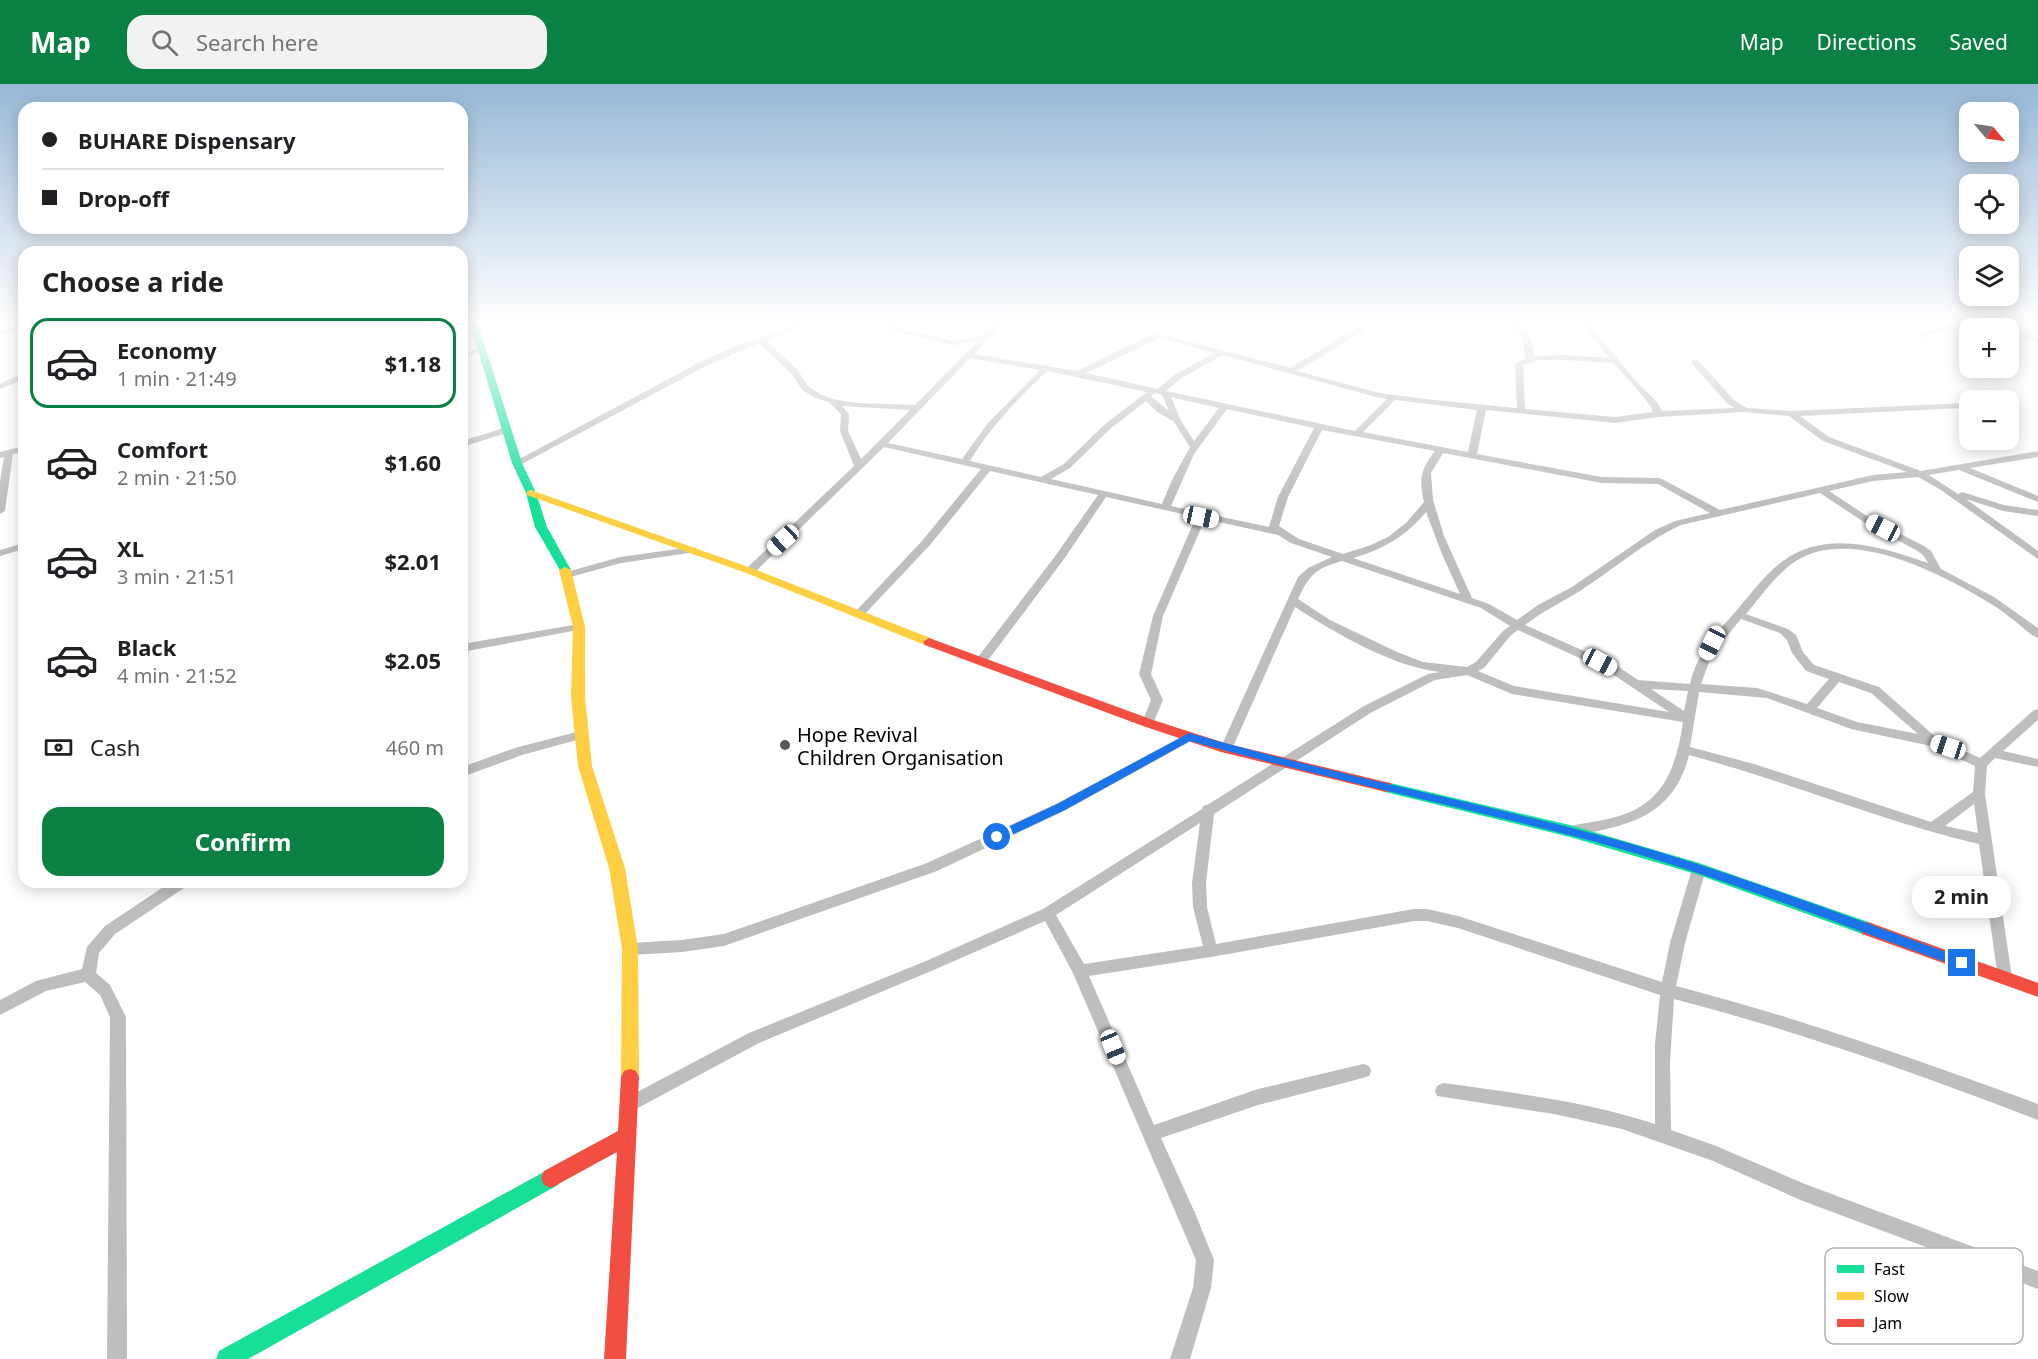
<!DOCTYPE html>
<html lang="en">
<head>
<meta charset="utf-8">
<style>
  body { margin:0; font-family:"Noto Sans",sans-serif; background:#f2f2f2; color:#202124; height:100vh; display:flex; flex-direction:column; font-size:22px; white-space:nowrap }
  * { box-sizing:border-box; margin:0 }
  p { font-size:20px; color:#757577 }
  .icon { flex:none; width:33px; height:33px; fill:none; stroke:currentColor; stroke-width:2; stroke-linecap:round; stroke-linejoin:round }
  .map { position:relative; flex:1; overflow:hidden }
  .drawer { position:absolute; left:18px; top:162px; width:450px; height:642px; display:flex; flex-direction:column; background:#fff; border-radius:18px; box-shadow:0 3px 15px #0003 }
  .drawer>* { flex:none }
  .hud { position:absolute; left:18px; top:18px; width:450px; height:132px; border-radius:18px; box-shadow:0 3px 15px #0003; display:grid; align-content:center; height:132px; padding:0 24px; background:#fff }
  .needle { width:39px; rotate:119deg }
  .controls { position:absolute; left:1959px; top:18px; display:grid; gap:12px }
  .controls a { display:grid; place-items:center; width:60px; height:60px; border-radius:12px; background:#fff; box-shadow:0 3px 15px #0003; font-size:30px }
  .end { position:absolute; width:27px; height:27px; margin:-14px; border:8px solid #1a73e8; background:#fff; box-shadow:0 0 0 3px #fff }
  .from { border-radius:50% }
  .bubble { position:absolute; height:42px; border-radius:18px; background:#fff; box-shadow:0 3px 15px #0003; font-size:20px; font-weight:700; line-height:42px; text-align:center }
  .car { position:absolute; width:18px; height:36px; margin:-18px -9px; border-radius:8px; box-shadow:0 0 4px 2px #0007; background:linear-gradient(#fff 24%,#345 0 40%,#fff 0 76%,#345 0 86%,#fff 0) }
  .hud b { display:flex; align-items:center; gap:21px; height:57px; font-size:22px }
  .hud b+b { border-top:2px solid #e0e0e0 }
  .hud i { width:15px; height:15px; background:#202124 }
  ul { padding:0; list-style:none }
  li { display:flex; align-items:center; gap:18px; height:90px; margin:0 12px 9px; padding:0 12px; border:3px solid transparent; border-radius:18px }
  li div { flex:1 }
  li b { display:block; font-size:22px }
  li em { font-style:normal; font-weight:700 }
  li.current { border-color:#0b8043 }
  li>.icon { width:54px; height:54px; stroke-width:1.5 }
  h2 { padding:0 24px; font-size:27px; line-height:72px }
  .pay { display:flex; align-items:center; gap:15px; height:66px; padding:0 24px; font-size:22px }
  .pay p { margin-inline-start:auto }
  .primary-button { display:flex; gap:12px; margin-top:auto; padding:12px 24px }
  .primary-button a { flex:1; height:69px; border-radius:18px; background:#0b8043; color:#fff; font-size:24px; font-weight:700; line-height:69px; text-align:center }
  header { display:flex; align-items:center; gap:36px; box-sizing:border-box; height:84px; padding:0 30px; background:#0b8043; color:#fff }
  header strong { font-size:28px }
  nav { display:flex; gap:33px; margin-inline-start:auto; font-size:21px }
  .search { width:420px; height:54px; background:#f2f2f2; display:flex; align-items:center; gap:15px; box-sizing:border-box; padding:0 21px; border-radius:18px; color:#757577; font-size:22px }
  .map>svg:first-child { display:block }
</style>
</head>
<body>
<header>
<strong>Map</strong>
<div class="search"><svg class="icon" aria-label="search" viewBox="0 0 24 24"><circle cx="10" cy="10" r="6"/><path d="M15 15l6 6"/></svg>Search here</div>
<nav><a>Map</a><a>Directions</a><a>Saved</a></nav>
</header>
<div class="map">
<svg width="2038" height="1275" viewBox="0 0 2038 1275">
  <rect width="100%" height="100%" fill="#fff"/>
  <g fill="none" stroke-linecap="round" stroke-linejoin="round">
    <g fill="#bebebe" fill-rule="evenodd">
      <path d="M800 240H810L766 257 797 285 808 302 820 310 832 315 858 319 915 321 978 257 954 261 898 249 880 240H890L903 245 954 257 983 251 994 240H1002L974 270 1077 287 1148 252 1160 250 1290 284 1357 244 1358 240H1366L1364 247 1297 287 1379 309 1434 316 1517 324 1515 280 1526 274 1521 251 1512 240H1520C1530 249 1532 259 1534 272L1565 271 1610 274 1581 240H1589L1635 296 1657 318 1662 327 1735 324 1728 320 1692 280V276H1698L1734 316 1747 324 1791 327 1966 319V323L1963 324 1800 332 1829 353 1921 387 2038 367V373L1970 384 2038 412V418L1959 386 1929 391 1958 410 1962 408 2004 421 2038 426V432L2003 427 1966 415 2038 467V475L1941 406 1918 393 1873 397 1829 407 1873 436 1924 462 1931 467 1941 485 1994 513 2038 544V554C2028 550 2021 541 2012 535 2004 528 1995 522 1986 517 1938 488 1850 443 1796 477 1776 490 1762 511 1746 530L1788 545 1796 551 1803 568 1814 581 1879 603 1938 655 1980 674 2034 626 2038 625V636L2003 667 2038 675V683L1995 674 1987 682 1985 710 2012 894 2010 899 2005 900 2000 899 1998 894 1979 760C1881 737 1787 697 1689 671 1673 734 1627 742 1571 752L1566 751 1564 747 1566 743C1581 739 1597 738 1612 734 1663 722 1676 685 1683 638L1512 610 1467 591 1435 596 1372 628 1214 730 1206 799 1207 823 1216 860 1414 825H1427L1458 832 1662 898 1670 859 1692 785 1694 781 1699 780 1704 781 1706 785 1685 859 1676 902C1799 934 1919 976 2038 1020V1036C1918 990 1798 947 1674 915L1670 978 1671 1046 1716 1062 1805 1100 2038 1187V1205L1803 1117 1713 1077 1622 1045 1554 1030 1437 1012 1435 1007 1437 1002 1443 999C1515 1009 1586 1017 1655 1040V960L1660 911 1458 844 1427 837H1414L1211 873 1089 892 1154 1041 1258 1005 1363 980 1369 982 1371 987 1369 992 1363 994 1258 1021 1161 1054 1195 1129 1214 1176 1211 1204 1190 1275H1170L1193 1204 1196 1176 1073 889 1045 837 936 885 759 959 636 1025 630 1028 624 1025 622 1020 624 1015 749 949 926 877 1043 825 1202 725 1203 722 1209 720 1364 622 1428 590 1440 588C1393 583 1335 549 1295 523L1232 665 1230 668H1222L1220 665 1298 493 1308 484 1332 473 1291 459 1278 451 1205 435 1163 532 1151 590 1163 616 1152 642H1144L1142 639 1151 616 1139 590 1153 532 1196 433 1106 413 1064 475 986 579H978L976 576 978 573 1056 471 1098 411 990 387 930 461 862 533H854L853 531 854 529 922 457 981 385 884 363 754 489H746L745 487 746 485 854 382 840 347 841 330 830 319 814 313 802 306 791 289 759 259 706 282 520 381 517 382 512 379 700 278 741 260ZM1160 254 1215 269 1174 291 1158 305 1086 289ZM1223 271 1376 313 1387 315 1355 347 1166 307 1180 295ZM970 274 1040 286 988 339 962 375 888 359ZM1538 276H1565L1614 279C1623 291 1650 317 1653 328L1615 333 1525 325 1523 281ZM1047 287 1147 308 1104 341 1064 380 1041 393 970 377C991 342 1018 315 1047 287ZM1155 309 1162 311 1169 327 1151 312ZM1171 313 1219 324 1194 357 1180 335ZM1395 316 1477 326 1468 368 1363 348ZM1146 317 1157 328 1173 337 1190 363 1172 396 1162 420 1051 395 1070 384 1110 345ZM842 322 910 326 861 375 848 347 849 330ZM1227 325 1314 344 1278 413 1269 443 1171 422 1194 370ZM1486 326 1615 339 1658 333 1744 328 1789 332 1823 357 1907 388 1873 391 1720 426 1660 394 1602 393 1477 370ZM1322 346 1435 367C1420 386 1419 396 1424 418L1406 439 1388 453 1371 461 1343 470 1299 455 1279 442 1288 413ZM1443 369 1602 399 1658 400 1710 429 1675 437 1655 446 1572 503 1538 521 1517 536 1489 520 1472 514 1444 452 1433 416 1431 389ZM1820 409 1867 440 1916 466 1923 471 1928 479C1882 463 1826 445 1783 477 1764 491 1751 510 1736 527 1716 550 1697 569 1690 600L1638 596 1616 581 1525 541C1543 527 1562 518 1580 507 1614 485 1644 458 1681 441ZM1426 428 1442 470 1460 510 1353 474C1384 465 1406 452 1426 428ZM1342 477 1481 524 1510 542 1503 547 1476 578 1467 583 1423 578 1397 568 1330 536 1298 515C1310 490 1315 485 1342 477ZM1741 535 1780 549 1787 556 1792 569 1806 587 1829 595 1807 620 1757 604 1701 600 1712 570ZM1518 546 1608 587 1669 628 1514 602 1478 587 1484 584 1511 551ZM1839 598 1871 609 1918 650 1857 638 1817 624ZM1651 605 1688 607 1684 627ZM1699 608 1767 614 1851 645 1931 662 1975 682 1973 708 1931 738 1754 680 1690 663ZM1974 720 1978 749 1945 742ZM1200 739 1192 799 1193 823 1203 862 1084 880 1056 831Z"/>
      <path d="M1968 240H2007L2003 242 1950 245 1920 254 1916 252 1949 241Z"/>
      <path d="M24 241V245L0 251V247Z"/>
      <path d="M2005 244H2011L2038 254V259L2008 249V244Z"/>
      <path d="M480 264 487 266 462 274V270Z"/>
      <path d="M21 290H24V295L0 305V300Z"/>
      <path d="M507 343 510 344V348L462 363V357Z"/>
      <path d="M24 362V368L13 370 5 427 0 430V397L4 373 0 374V368Z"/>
      <path d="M24 459V465L0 472V466Z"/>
      <path d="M692 463 696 464V468L621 479 567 494 562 491 563 489 620 473Z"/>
      <path d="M579 540 584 543 583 545 462 568V560Z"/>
      <path d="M580 647 584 648 586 651 584 654 522 671 462 693V683L515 664Z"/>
      <path d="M1189 649 1195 653 1193 656 1066 726 937 787 724 862 682 868 630 871 625 869 623 865 625 861 630 859 682 856 724 850 927 779 1056 720Z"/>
      <path d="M171 798H189L187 802 115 850 99 869 96 889 110 901 126 933 127 1275H107L110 933 100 911 85 898 46 907 0 931V916L36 897 82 885 87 863 105 842Z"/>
    </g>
    <g fill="#16e098" fill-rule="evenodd">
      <path d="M470 240H478L522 379 536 409 547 443 571 486 569 488H561L535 443 526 409 512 379Z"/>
      <path d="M1386 698 1570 741 1699 779 1874 840 1876 845 1874 850 1868 852 1696 790 1570 753 1381 707 1379 703 1381 699Z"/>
      <path d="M551 1084 558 1087 561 1094 558 1101 248 1275H216L219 1267Z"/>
    </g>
    <g fill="#ffcf43" fill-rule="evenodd">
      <path d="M531 406 754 485 933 555 935 558 933 561H925L746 489 527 411V407Z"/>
      <path d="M565 483 571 486 585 543V613L592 682 625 784 638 865 639 993 636 999 630 1001 624 999 621 993 622 865 609 784 578 682 571 613 573 543 559 486Z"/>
    </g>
    <g fill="#f24e42" fill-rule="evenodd">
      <path d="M929 554 1153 636 1228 660 1386 698 1391 699 1393 703 1391 707 1386 708 1221 668 1143 642 925 561 923 558Z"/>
      <path d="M1868 838 2038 899V913L1862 850 1860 845 1862 840Z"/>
      <path d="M630 985 636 987 639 993 626 1275H604L617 1068 551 1104 544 1101 541 1094 544 1087 618 1047 621 993 624 987Z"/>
    </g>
  </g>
  <linearGradient id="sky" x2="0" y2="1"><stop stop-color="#97b8d7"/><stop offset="0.57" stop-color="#fff"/><stop offset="1" stop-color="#fff" stop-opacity="0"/></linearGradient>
  <rect width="2038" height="418" fill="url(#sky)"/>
  <path fill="#1a73e8" d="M1189 649C1322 687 1457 714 1591 749 1719 782 1842 831 1966 875L1968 879 1962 884C1839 841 1718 791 1592 757 1458 722 1323 694 1190 657L1065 726 1001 756H993L991 753 993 750 1057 720Z"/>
  <circle fill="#595959" stroke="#fff" stroke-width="2" cx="785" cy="661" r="6"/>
  <g text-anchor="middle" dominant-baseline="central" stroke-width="5" stroke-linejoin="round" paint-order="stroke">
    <g font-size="20" fill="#000" stroke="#fff" text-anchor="start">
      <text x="797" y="650">Hope Revival<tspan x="797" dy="23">Children Organisation</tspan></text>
    </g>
  </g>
  <rect x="1825" y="1164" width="198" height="96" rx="9" fill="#fff" stroke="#b2b2b2" stroke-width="1.5"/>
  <rect x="1837" y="1181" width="27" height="8" fill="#16e098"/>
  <rect x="1837" y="1208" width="27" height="8" fill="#ffcf43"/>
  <rect x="1837" y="1235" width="27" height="8" fill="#f24e42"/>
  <g font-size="16" fill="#000">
    <text x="1874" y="1191">Fast</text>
    <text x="1874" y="1218">Slow</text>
    <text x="1874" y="1245">Jam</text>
  </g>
</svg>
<div class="controls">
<a><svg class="needle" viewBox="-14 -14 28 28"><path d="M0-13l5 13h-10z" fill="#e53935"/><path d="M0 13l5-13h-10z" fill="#757577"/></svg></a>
<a><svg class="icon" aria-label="locate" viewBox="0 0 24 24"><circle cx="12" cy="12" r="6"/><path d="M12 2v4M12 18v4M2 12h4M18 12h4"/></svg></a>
<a><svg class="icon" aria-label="layers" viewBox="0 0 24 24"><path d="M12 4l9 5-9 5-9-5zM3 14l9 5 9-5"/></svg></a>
<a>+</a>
<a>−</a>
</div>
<i class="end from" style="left:997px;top:753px"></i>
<i class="end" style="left:1962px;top:879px"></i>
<div class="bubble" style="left:1912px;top:792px;width:99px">2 min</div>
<i class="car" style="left:1201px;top:433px;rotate:102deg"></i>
<i class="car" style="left:1883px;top:444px;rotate:297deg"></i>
<i class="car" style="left:783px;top:456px;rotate:227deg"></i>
<i class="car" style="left:1712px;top:559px;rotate:207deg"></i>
<i class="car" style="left:1600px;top:578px;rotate:118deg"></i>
<i class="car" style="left:1948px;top:663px;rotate:288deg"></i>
<i class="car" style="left:1113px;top:963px;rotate:158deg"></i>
<div class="hud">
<b><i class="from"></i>BUHARE Dispensary</b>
<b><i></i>Drop-off</b>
</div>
<section class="drawer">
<h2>Choose a ride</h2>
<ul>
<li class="current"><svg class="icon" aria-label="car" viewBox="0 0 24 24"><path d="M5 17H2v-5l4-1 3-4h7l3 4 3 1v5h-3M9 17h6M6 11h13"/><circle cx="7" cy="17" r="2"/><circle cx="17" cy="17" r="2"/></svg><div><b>Economy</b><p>1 min · 21:49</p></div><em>$1.18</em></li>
<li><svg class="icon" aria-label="car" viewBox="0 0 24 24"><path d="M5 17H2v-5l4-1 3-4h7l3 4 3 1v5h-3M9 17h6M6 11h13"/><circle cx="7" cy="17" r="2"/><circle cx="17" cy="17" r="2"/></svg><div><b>Comfort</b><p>2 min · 21:50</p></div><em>$1.60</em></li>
<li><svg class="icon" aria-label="car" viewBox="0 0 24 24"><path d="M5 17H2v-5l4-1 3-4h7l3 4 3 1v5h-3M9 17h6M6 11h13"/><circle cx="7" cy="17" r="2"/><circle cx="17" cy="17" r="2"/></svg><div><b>XL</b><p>3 min · 21:51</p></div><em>$2.01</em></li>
<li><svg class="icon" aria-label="car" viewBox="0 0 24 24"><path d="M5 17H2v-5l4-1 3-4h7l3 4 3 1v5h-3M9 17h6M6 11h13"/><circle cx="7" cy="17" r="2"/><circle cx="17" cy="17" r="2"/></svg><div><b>Black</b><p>4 min · 21:52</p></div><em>$2.05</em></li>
</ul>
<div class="pay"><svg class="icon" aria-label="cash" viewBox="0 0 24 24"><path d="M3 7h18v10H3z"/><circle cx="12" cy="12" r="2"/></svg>Cash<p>460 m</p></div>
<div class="primary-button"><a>Confirm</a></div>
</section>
</div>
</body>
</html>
